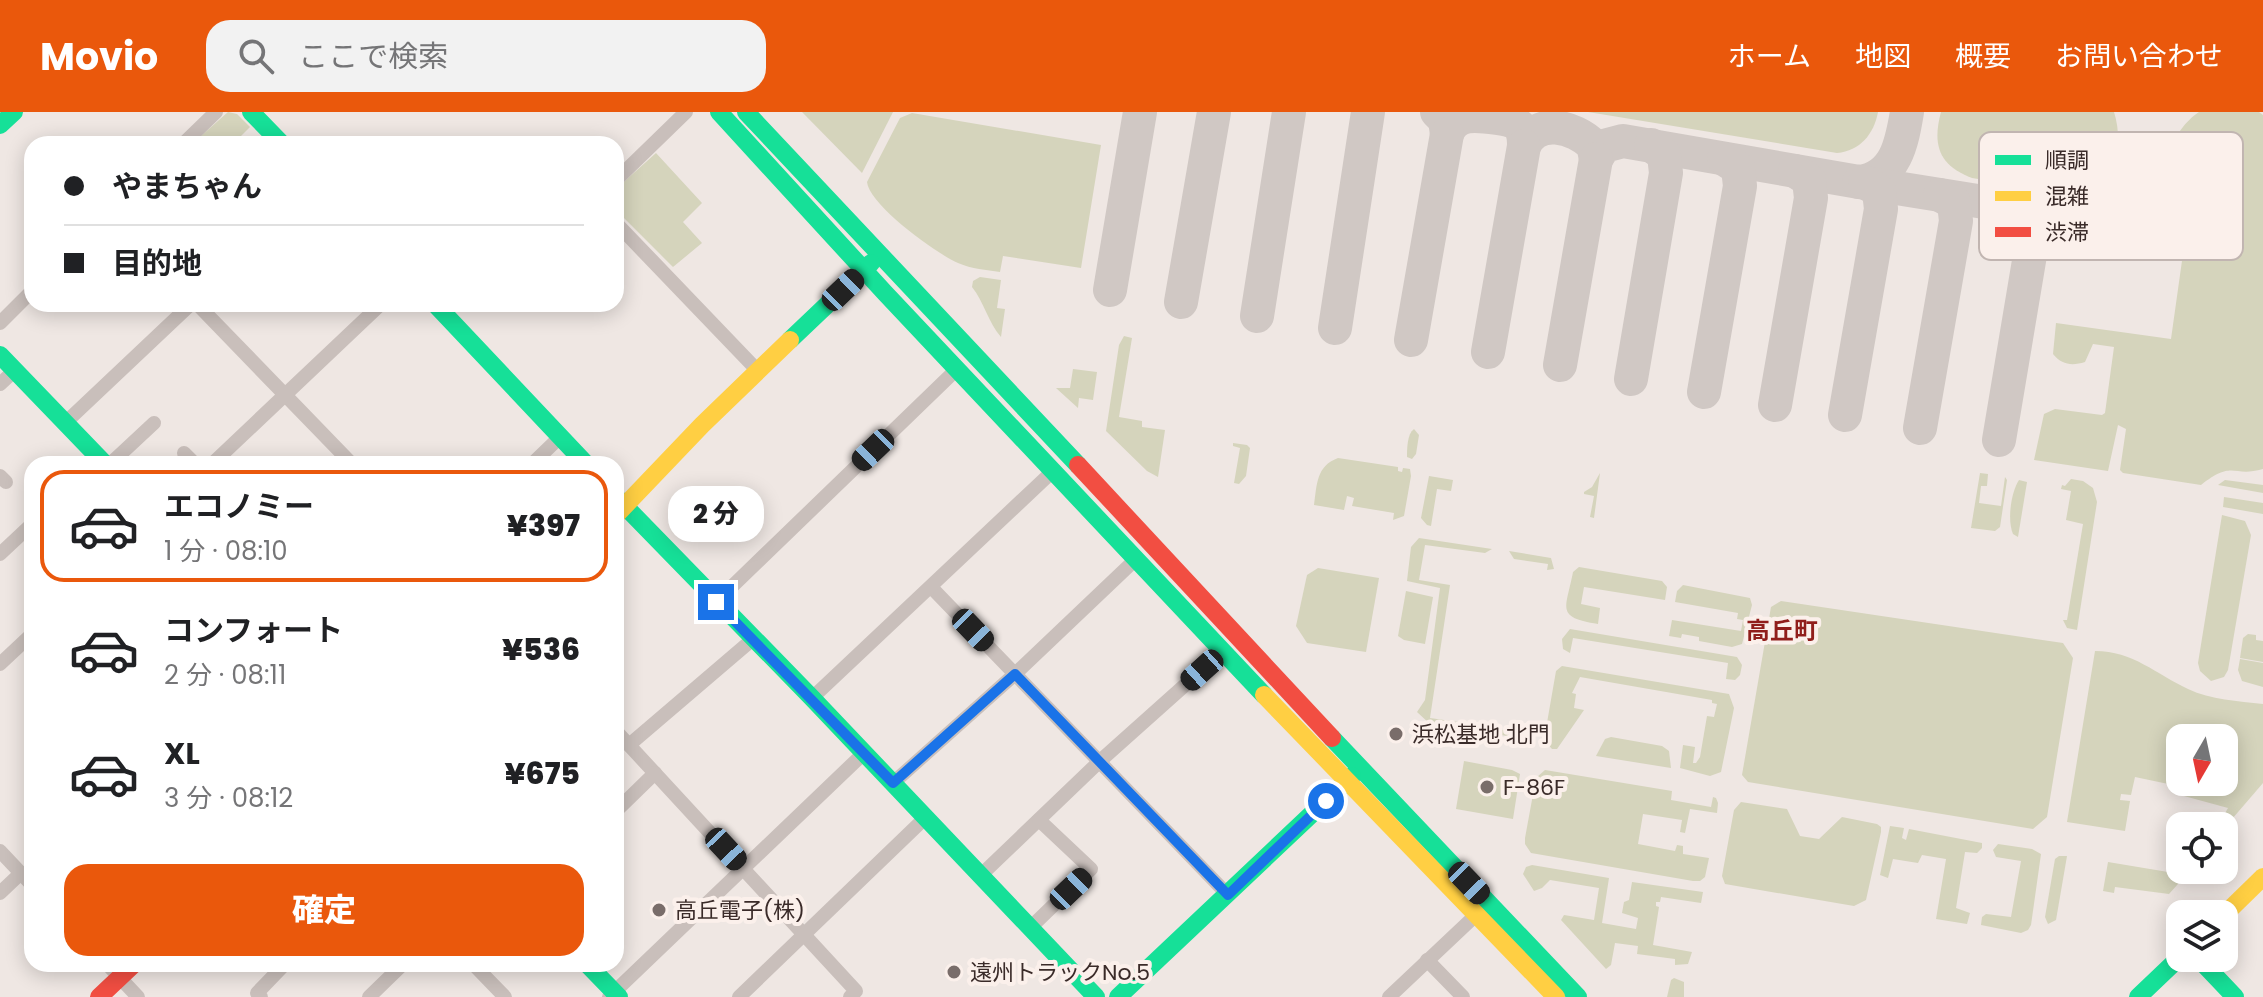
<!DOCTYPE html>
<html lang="ja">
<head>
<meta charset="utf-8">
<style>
  body { margin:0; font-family:Poppins,"Noto Sans JP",sans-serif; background:#f2f2f2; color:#202124; height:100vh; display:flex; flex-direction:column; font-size:30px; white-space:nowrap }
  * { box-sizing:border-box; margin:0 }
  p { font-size:26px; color:#757577 }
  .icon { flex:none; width:44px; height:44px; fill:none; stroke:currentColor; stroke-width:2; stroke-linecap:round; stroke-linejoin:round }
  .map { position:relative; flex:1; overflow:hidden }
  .side { position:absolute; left:24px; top:344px; width:600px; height:516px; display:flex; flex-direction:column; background:#fff; border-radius:24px; box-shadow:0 4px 20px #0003 }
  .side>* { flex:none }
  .guide { position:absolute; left:24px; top:24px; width:600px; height:176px; border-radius:24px; box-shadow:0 4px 20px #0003; display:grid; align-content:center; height:176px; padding:0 40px; background:#fff }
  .needle { width:52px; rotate:189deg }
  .fabs { position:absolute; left:2166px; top:612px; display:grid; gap:16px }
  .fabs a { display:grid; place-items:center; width:72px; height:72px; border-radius:16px; background:#fff; box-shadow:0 4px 20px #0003; font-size:40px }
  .end { position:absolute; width:36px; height:36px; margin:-18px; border:10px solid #1a73e8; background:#fff; box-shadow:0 0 0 4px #fff }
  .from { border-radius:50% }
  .bubble { position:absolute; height:56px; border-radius:24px; background:#fff; box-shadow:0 4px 20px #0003; font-size:26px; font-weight:800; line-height:56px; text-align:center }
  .car { position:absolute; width:24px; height:48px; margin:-24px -12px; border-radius:10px; box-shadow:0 0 6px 2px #0007; background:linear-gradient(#222 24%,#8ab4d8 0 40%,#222 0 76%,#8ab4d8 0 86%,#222 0) }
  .guide b { display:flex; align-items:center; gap:28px; height:76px; font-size:30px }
  .guide b+b { border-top:2px solid #e0e0e0 }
  .guide i { width:20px; height:20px; background:#202124 }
  ul { padding:14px 0 0; list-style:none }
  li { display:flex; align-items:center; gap:24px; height:112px; margin:0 16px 12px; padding:0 24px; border:4px solid transparent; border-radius:24px }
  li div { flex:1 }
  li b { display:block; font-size:30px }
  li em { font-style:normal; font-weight:800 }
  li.current { border-color:#ea580c }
  li>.icon { width:72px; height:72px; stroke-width:1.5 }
  .action { display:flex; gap:16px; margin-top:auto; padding:16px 40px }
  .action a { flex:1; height:92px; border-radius:24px; background:#ea580c; color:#fff; font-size:32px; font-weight:800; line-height:92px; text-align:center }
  header { display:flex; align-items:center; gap:48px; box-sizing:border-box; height:112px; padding:0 40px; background:#ea580c; color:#fff }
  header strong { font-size:38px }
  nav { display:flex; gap:44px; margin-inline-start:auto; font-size:28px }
  .search { width:560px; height:72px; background:#f2f2f2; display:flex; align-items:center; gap:20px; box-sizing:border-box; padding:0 28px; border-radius:24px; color:#757577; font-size:30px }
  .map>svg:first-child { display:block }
</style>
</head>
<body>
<header>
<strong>Movio</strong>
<div class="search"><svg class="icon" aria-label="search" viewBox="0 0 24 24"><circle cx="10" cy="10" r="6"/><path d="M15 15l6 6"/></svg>ここで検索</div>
<nav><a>ホーム</a><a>地図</a><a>概要</a><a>お問い合わせ</a></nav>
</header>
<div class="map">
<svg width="2263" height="885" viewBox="0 0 2263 885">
  <rect width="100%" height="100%" fill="#efe7e3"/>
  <g fill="#d5d4bc" fill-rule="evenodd">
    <path d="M228 0 237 2 250 15 233 32H192Z"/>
    <path d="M802 0H893L862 61Z"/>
    <path d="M1588 0H1878C1874 22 1860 39 1837 41Z"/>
    <path d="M1941 0H2114C2122 25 2117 52 2111 77L2101 84 2091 85 1972 66C1939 54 1932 33 1941 0Z"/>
    <path d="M2199 0H2259L2263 3V357C2232 366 2234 347 2201 373L2123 361 2120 358 2126 317 2118 313 2108 359 2034 348 2044 302 2055 297 2102 303 2105 301 2114 235 2093 232 2085 250C2072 254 2062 253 2053 242L2056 211 2171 227 2189 99 2166 92C2149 66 2175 15 2199 0Z"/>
    <path d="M912 1 1101 33 1081 156 1003 144 1000 160C986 158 972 157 958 151 937 142 869 93 867 70L900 6Z"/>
    <path d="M656 41 702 91 683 110 702 131 673 155 616 98V77Z"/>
    <path d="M980 165 1001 168 997 196 1005 197 1001 225C988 210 984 190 972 175L973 169Z"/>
    <path d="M1124 224 1132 226 1119 305 1142 309V315L1165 318 1158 365 1147 359 1106 319 1119 233Z"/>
    <path d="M1073 257 1097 260 1093 288 1079 286 1078 296 1056 276H1070Z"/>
    <path d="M1414 317 1419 323 1416 342 1412 347 1407 345C1407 337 1407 322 1414 317Z"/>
    <path d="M1233 331 1247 333 1250 336 1246 364 1239 372 1234 371 1240 336 1233 334Z"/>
    <path d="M1338 346 1398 355V359L1402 360 1403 356 1410 357 1411 364 1404 404 1393 408 1394 401 1352 394 1354 386 1347 384 1344 398 1314 393C1317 373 1316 354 1338 346Z"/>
    <path d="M1600 361 1594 406 1590 405 1594 384 1584 382V380L1592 375Z"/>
    <path d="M1980 361 1988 362 1987 374H1981L1979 391 2001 394 2005 365 2007 368 2000 415 1995 419 1971 416Z"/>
    <path d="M1429 364 1453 368 1451 379 1437 377 1431 414 1427 413 1421 406Z"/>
    <path d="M2071 367 2083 369 2093 376 2097 390 2077 518 2067 516 2063 508H2067L2083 412 2066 408 2071 379 2061 377 2062 373 2065 374Z"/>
    <path d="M2019 368 2027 370 2018 425 2013 422C2007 408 2011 380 2019 368Z"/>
    <path d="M2225 368 2263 373V381L2218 373Z"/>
    <path d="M2224 385 2263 391V402L2223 395Z"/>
    <path d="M2222 403 2245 409 2251 423 2228 558 2224 565 2211 569 2200 559 2198 551Z"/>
    <path d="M1419 426 1492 437 1485 441 1425 433 1419 468 1450 473 1430 606 1458 610 1463 617 1430 612 1417 600 1425 588 1440 476 1407 469 1411 435Z"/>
    <path d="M1509 439 1551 446 1554 457 1547 458 1548 452 1514 447Z"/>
    <path d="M1579 455 1662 469 1667 475 1665 488 1584 475 1581 492 1600 496 1598 512C1555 505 1566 497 1573 460Z"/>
    <path d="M1318 456 1379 466 1366 540 1307 531 1296 514 1307 463Z"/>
    <path d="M1683 473 1750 486 1752 493 1742 532 1732 535 1699 529V525L1682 522 1681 526 1669 524 1672 508 1741 519 1743 508 1737 507 1738 501 1675 490 1677 479Z"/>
    <path d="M1406 479 1433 485 1425 532 1404 528 1398 524Z"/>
    <path d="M1781 489 2063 531 2073 546 2047 705 2033 717 1748 670 1742 663 1771 495Z"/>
    <path d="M1570 517 1737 545 1742 553 1740 563 1735 568 1726 567 1728 551 1573 526 1570 541 1563 537 1562 527Z"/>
    <path d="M2248 522 2256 523V528L2263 529V550L2240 546 2243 526Z"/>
    <path d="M2095 539C2133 539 2156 562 2188 577 2211 588 2238 589 2263 592V671L2226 714 2220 710 2228 696 2173 681V673L2135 665 2131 683 2121 682 2120 688 2130 689 2125 719 2067 710ZM2224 626V670H2180V626Z"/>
    <path d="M2240 547 2263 551V575L2242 569 2238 558Z"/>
    <path d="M1562 554 1729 582 1734 596 1721 660 1710 664 1680 656 1683 633 1695 635 1693 651H1696L1700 645 1707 604 1714 605 1717 592 1712 591V588L1580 565 1572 581 1576 582 1574 596 1584 598 1557 637H1552L1544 628 1556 559Z"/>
    <path d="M1486 615 1528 622 1527 627 1480 620Z"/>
    <path d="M1611 625 1662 634 1669 639 1671 656 1596 644 1605 627Z"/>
    <path d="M1464 649 1512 658 1520 662 1513 707 1456 697Z"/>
    <path d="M1545 658 1672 679 1671 688 1711 695 1713 685 1716 686 1718 691 1717 701 1690 697 1685 721 1680 720 1682 708 1643 702 1638 732 1675 739 1677 733 1683 734V742L1709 746 1705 765 1700 769H1693L1531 741 1525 732V726L1536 666Z"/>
    <path d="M1741 690 1787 697 1800 724 1819 727 1842 705 1877 712 1881 715V720L1866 788 1854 794 1725 772 1722 764 1734 698Z"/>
    <path d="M1890 714 1904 716 1902 726 1906 728 1909 717 1982 731V736L1977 741 1965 740 1956 796 1970 801 1967 812 1936 807 1946 747 1922 743 1918 751 1893 747 1888 766 1880 763Z"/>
    <path d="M1998 732 2032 737 2041 742 2031 813 2028 818 2021 821 1981 813 1982 805 1986 802 2011 805 2021 749 1996 745 1993 738Z"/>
    <path d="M2059 744H2067L2056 808 2048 812 2045 805 2055 747Z"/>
    <path d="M2108 750 2186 763 2169 782 2115 775 2114 781 2103 779Z"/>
    <path d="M1532 753 1609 766 1602 811 1636 817 1638 806 1622 801 1624 790 1629 788 1632 770 1703 780 1701 791 1661 785 1660 790H1656V794L1659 795 1653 833 1692 840 1688 852 1675 853V847L1637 842 1638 834 1615 831 1611 853 1606 857 1561 808 1564 803 1594 808 1599 776 1550 768 1542 776 1534 779 1523 762 1526 755Z"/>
    <path d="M1674 866 1684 870V885H1667L1671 868Z"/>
  </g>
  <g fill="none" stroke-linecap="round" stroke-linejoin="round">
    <g stroke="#d0c8c4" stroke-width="34">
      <path d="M1437 0 1445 8 1447 22C1455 0 1476 3 1497 6 1504 7 1515 9 1520 15 1524 21 1524 27 1524 34 1536 5 1574 14 1593 33L1596 47 1604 34 1623 29 1859 70C1896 66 1902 30 1907 0"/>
      <path d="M1859 70 2015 95C2027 99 2033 106 2034 119L1999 328"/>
      <path d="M1110 178 1140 0"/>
      <path d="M1181 190 1214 0"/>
      <path d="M1257 204 1289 0"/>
      <path d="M1335 216 1368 0"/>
      <path d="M1411 228 1447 22"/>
      <path d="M1488 240 1524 34"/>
      <path d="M1560 253 1596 47"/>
      <path d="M1631 267 1666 61 1664 43 1651 33"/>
      <path d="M1704 280 1740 74 1738 56 1724 47"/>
      <path d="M1775 293 1811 86 1809 68 1795 59"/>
      <path d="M1845 303 1881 97 1879 79 1865 70"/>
      <path d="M1920 316 1956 109 1954 91 1940 83"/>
    </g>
    <g stroke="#c9bfbb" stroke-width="14">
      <path d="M183 32 216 0"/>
      <path d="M616 68 686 0"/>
      <path d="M616 111 758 259"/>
      <path d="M197 192 352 352"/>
      <path d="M0 211 32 179"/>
      <path d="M0 272 14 259"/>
      <path d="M65 311 191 192"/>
      <path d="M184 341 195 352"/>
      <path d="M110 352 154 311"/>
      <path d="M212 352 381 192"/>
      <path d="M532 352 560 325"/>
      <path d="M0 364 6 370"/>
      <path d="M0 442 32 412"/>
      <path d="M931 475 1228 783"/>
      <path d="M716 490 957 257"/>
      <path d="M0 552 32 522"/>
      <path d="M812 586 1053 359"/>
      <path d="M616 619 856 879 850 885"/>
      <path d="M629 633 753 527"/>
      <path d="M893 671 1015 562 1136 447"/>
      <path d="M616 699 655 661"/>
      <path d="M0 739 32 773"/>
      <path d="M980 764 1100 649 1222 540"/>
      <path d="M0 781 21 761"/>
      <path d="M1030 816 1091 757 1039 708"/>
      <path d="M1427 848 1463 885"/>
      <path d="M107 852 138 885"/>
      <path d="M473 852 505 885"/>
      <path d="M261 885 257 881 285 852"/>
      <path d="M369 885 403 852"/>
      <path d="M609 885 864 641"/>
      <path d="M739 885 925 706"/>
      <path d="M1389 885 1477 802"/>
    </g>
    <g stroke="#16e098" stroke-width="18">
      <path d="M251 0 282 32"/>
      <path d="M719 0 885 181 1264 583"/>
      <path d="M746 0 1078 353"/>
      <path d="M0 13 14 0"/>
      <path d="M435 192 586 352"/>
      <path d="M790 228 871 151"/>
      <path d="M0 243 105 352"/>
      <path d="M616 385 812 586 1096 885"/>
      <path d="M1332 626 1578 885"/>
      <path d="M2198 846 2235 885"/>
      <path d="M587 852 619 885"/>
      <path d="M1118 885 1352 664"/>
      <path d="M2138 885 2180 845"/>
    </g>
    <g stroke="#ffcf43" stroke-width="18">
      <path d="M616 403 702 313 790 228"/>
      <path d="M1264 583 1556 885"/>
      <path d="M2224 803 2263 765"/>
    </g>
    <g stroke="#f24e42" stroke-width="18">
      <path d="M1078 353 1332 626"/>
      <path d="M99 885 134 852"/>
    </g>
  </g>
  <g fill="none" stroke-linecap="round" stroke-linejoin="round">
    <path stroke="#1a73e8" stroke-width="10" d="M716 490 893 671 1015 562 1228 783 1326 689"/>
  </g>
  <g fill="#796d6a" stroke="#fbf0eb" stroke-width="3">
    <circle cx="1396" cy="622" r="8"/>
    <circle cx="1487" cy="675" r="8"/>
    <circle cx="659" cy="798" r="8"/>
    <circle cx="954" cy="860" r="8"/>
  </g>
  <g text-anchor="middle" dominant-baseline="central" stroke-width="8" stroke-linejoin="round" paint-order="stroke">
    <g font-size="22" fill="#3a2b29" stroke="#fbf0eb" text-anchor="start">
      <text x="1412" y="622">浜松基地 北門</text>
      <text x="1503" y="675">F-86F</text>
      <text x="675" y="798">高丘電子(株)</text>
      <text x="970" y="860">遠州トラックNo.5</text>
    </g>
    <g font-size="24" font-weight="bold" fill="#901e1b" stroke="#fbf0eb">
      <text x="1782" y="518">高丘町</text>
    </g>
  </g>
  <rect x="1979" y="20" width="264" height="128" rx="12" fill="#fbf0eb" stroke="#c1b5b1" stroke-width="2"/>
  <rect x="1995" y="43" width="36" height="10" fill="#16e098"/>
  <rect x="1995" y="79" width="36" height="10" fill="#ffcf43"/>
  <rect x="1995" y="115" width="36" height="10" fill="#f24e42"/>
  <g font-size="22" fill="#3a2b29">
    <text x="2045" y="56">順調</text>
    <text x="2045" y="92">混雑</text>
    <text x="2045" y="128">渋滞</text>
  </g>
</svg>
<div class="fabs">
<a><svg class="needle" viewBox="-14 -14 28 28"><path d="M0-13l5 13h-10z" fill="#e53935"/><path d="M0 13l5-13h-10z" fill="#757577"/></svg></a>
<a><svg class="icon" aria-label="locate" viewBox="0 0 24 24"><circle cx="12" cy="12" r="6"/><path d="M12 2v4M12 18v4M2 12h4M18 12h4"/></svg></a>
<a><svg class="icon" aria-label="layers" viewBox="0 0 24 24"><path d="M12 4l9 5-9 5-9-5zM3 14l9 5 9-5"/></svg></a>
</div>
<i class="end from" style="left:1326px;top:689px"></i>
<i class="end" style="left:716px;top:490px"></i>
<div class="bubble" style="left:668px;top:374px;width:96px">2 分</div>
<i class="car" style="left:843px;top:178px;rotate:46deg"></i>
<i class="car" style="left:873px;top:338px;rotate:226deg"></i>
<i class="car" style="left:973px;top:518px;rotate:136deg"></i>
<i class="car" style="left:1202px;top:558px;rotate:228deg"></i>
<i class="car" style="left:726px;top:737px;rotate:137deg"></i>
<i class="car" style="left:1469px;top:771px;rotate:136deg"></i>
<i class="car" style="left:1071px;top:777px;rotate:46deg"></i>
<div class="guide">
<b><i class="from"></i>やまちゃん</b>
<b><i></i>目的地</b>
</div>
<section class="side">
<ul>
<li class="current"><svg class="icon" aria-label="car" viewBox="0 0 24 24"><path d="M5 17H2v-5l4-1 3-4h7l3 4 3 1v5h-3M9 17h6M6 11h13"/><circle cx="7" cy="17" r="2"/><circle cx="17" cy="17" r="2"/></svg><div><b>エコノミー</b><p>1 分 · 08:10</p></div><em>¥397</em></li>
<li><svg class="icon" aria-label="car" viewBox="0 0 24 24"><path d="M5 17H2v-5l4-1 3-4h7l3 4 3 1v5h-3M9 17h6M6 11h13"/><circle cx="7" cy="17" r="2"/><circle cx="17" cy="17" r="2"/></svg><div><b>コンフォート</b><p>2 分 · 08:11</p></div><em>¥536</em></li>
<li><svg class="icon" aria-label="car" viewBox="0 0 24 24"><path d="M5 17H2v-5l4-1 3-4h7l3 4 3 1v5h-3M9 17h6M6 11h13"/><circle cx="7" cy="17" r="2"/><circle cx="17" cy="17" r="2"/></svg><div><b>XL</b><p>3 分 · 08:12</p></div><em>¥675</em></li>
</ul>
<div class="action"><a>確定</a></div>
</section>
</div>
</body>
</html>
